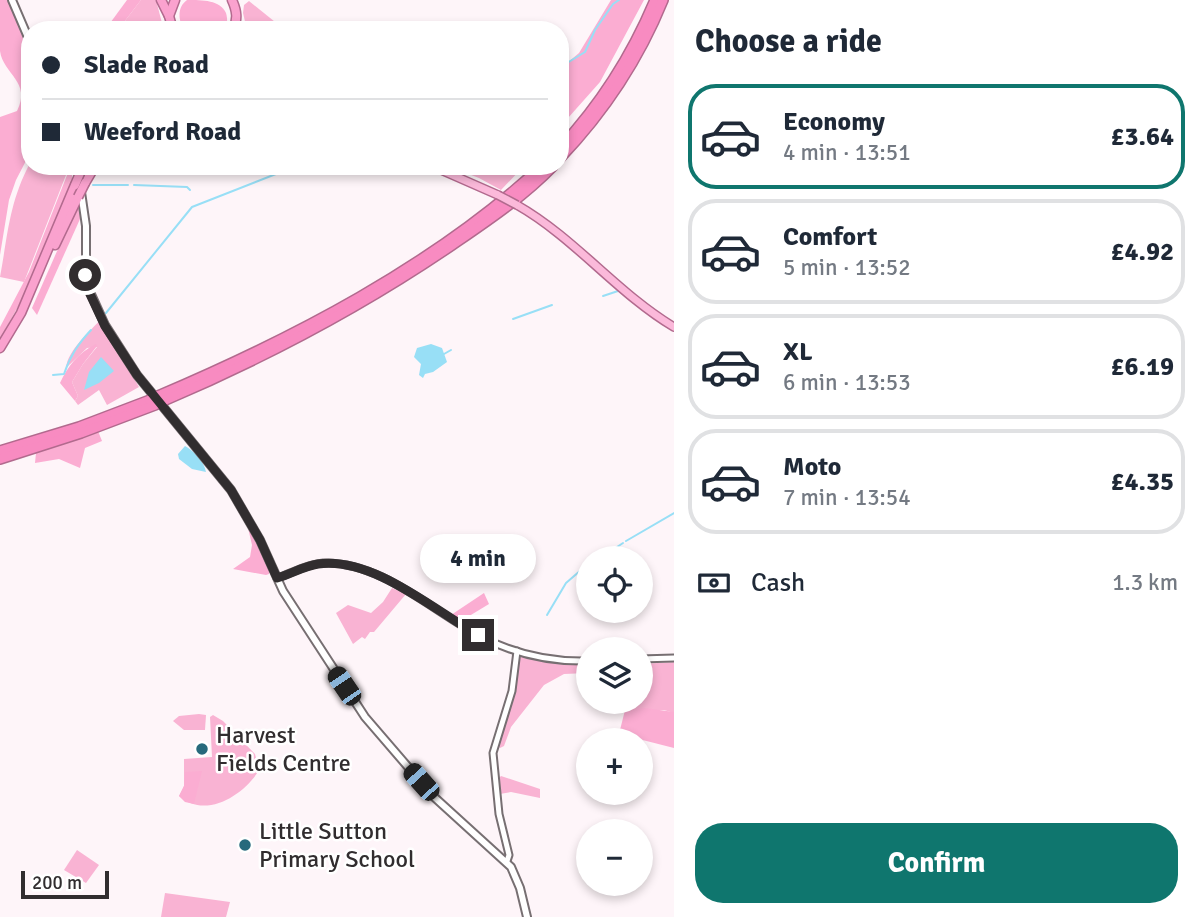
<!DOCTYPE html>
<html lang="en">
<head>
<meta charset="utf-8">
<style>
  body { margin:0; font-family:Signika,sans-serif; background:#f6f6f7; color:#1f2937; height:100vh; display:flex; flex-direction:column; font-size:26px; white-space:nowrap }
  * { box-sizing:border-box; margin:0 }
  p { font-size:23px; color:#747a83 }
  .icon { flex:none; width:38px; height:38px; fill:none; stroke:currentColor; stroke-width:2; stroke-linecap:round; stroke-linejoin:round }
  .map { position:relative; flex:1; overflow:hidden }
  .panel { display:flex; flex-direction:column; background:#fff; width:525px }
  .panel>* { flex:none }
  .hud { position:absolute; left:21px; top:21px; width:548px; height:154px; border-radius:28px; box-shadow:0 4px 10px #0003; display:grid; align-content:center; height:154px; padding:0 21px; background:#fff }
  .tools { position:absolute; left:576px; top:546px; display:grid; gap:14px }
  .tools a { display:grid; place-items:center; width:77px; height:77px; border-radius:50%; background:#fff; box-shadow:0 4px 10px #0003; font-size:35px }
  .scale { position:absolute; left:21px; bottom:18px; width:88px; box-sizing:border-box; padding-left:7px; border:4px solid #312d2f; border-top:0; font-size:19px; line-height:24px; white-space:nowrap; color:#312d2f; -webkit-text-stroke:5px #fff; paint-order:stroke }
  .end { position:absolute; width:32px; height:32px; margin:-16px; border:9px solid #312d2f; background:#fff; box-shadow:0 0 0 4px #fff }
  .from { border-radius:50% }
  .bubble { position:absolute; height:49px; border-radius:24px; background:#fff; box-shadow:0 4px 10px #0003; font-size:23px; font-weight:800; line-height:49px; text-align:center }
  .car { position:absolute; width:21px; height:42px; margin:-21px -10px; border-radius:9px; box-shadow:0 0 5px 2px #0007; background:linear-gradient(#222 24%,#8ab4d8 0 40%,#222 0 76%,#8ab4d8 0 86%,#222 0) }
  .hud b { display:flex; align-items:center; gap:24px; height:66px; font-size:26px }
  .hud b+b { border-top:2px solid #e0e1e3 }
  .hud i { width:18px; height:18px; background:#1f2937 }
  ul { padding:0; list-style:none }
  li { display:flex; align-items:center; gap:21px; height:105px; margin:0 14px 10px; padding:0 7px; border:4px solid #e0e1e3; border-radius:28px }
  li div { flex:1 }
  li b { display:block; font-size:26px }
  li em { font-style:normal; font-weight:800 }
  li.on { border-color:#0f766e }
  li>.icon { width:63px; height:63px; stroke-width:1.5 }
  h2 { padding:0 21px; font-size:32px; line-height:84px }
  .pay { display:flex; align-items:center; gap:18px; height:77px; padding:0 21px; font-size:26px }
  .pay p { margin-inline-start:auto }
  .primary-button { display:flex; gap:14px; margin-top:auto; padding:14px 21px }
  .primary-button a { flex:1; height:80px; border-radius:28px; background:#0f766e; color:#fff; font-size:28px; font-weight:800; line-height:80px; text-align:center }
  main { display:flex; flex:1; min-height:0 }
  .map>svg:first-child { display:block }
</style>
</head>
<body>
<main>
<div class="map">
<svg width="674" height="917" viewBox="0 0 674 917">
  <rect width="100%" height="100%" fill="#fef5f9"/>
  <g fill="#f9b3d3">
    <path d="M141 0H156L162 23 160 30H118Z"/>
    <path d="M249 1 285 30H247L243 13 244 5Z"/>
    <path d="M30 163V166H71L72 171 68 170 24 282 0 277C8 234 9 203 30 163Z"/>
    <path d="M448 166H524L501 190 479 178Z"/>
    <path d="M100 320 139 387 107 405 99 390 78 405 75 401 78 396 72 382 83 364 97 347 87 348 66 368C68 350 88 334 100 320Z"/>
    <path d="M392 588 406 594 374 632H370L365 639 362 637 353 644 336 613 348 605 371 613 383 602Z"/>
    <path d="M522 655 549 662H588V673L564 674 544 685 511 727 504 746 500 748 497 745 517 658Z"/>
    <path d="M674 662V713L664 710H625L623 702H640L641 664Z"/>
    <path d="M199 714 206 715 205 730H184L173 721 179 716Z"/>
    <path d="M213 715 223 721 255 754 259 770C245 794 206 820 179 796L184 786V759L212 757 210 717Z"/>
    <path d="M501 776 540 789V798L511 792 500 794 498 779Z"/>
    <path d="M77 850 99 865 86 883 64 870Z"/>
    <path d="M165 893 230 902 226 917H161Z"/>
  </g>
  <g fill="#fbadd2">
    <path d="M0 0H9L30 49V153L16 180 9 200 0 255V117L17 111C32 82 3 74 0 51 0 34 0 16 0 0Z"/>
    <path d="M127 0H141L118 30H105Z"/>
    <path d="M187 0C203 0 220 0 226 13 228 20 227 24 225 30H184C178 20 177 7 187 0Z"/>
    <path d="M611 0H644L600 82 560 127V69L579 53Z"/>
    <path d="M69 170 72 171V179L30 285 0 339V327L29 272Z"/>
    <path d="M76 208H80V219L37 315 32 308Z"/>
    <path d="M96 344 97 346 83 364 72 382 78 396 75 401 60 383C68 366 78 353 96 344Z"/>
    <path d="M98 431 102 441 85 448 80 468 59 459 35 463 36 453Z"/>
    <path d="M248 528 253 531 269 569V574L266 575 233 569 250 557 252 545Z"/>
    <path d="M484 593 489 604 461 621 451 615Z"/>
    <path d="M645 708 674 712V748L619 734 625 710Z"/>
    <path d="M202 771 194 804 185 802 179 796 184 786 185 772Z"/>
  </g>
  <g fill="#98dff6">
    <path d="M431 344 442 348 447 362 433 372 425 374 423 378 419 375 421 364 414 357 417 348Z"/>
    <path d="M101 357 114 371 99 383 84 390 89 372Z"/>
    <path d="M185 446C194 451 204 461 206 472L192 469 179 459 178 454Z"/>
  </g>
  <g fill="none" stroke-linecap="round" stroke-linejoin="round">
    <g stroke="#98dff6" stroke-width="2">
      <path d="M560 70 567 63 585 52 595 30 613 4 619 0"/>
      <path d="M93 185H128"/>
      <path d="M134 185 187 187 190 190"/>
      <path d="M603 296 618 291"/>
      <path d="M106 313 192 207 281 172 291 166"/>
      <path d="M513 319 552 305"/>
      <path d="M444 354 451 350"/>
      <path d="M53 375 64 374C70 356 78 344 91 330"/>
      <path d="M626 541 674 513"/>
      <path d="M595 558 605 549 611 551 623 543"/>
      <path d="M547 615 566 583 588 564"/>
    </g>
    <defs>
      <g id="tertiary">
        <path d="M277 578C292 573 307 564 323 563 381 561 432 611 480 636 514 654 550 662 588 661"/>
        <path d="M640 659 674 658"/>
        <path d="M507 861 509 855 499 814 493 753 512 691 517 651"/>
      </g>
      <g id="secondary">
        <path d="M12 0 30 42"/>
        <path d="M81 192 86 226V283L105 325 137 375 231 490 260 540 283 591 365 717 433 796 511 867 520 888 527 917"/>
      </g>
      <g id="primary">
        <path d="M432 166 498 195"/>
        <path d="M517 205C575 238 617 293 674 327"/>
      </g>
      <g id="trunk">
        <path d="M161 0 169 16"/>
        <path d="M232 0C237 11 238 19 233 30"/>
        <path d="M173 30 169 16 175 0"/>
        <path d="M85 183 95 166"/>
        <path d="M55 245 78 197"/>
        <path d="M0 348 21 313 75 185"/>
      </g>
      <g id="motorway">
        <path d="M560 148C601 104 632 55 655 0"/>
        <path d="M560 158C604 112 639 59 663 0"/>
        <path d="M158 396C292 339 434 266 542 166"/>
        <path d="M163 401C264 358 361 307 452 245 487 221 523 197 553 166"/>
        <path d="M0 451 79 427 150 400"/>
        <path d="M0 459 81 433 155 405"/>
      </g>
    </defs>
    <use href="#tertiary" stroke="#776f72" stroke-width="9"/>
    <use href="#secondary" stroke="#776f72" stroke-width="10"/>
    <use href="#primary" stroke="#b26a8e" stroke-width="10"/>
    <use href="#trunk" stroke="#b26a8e" stroke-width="11"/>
    <use href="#motorway" stroke="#b26a8e" stroke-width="12"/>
    <use href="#tertiary" stroke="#fff" stroke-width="5"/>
    <use href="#secondary" stroke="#fff" stroke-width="6"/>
    <use href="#primary" stroke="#fbb9da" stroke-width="7"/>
    <use href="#trunk" stroke="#faa2ce" stroke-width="8"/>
    <use href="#motorway" stroke="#f88bc1" stroke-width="9"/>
    <defs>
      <path id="primary-bridge" d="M498 195 517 205"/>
      <g id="trunk-bridge">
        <path d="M75 185 80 173"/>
        <path d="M78 197 85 183"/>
      </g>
      <g id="motorway-bridge">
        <path d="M150 400 158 396"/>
        <path d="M155 405 163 401"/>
      </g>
    </defs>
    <use href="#primary-bridge" stroke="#b26a8e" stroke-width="10" stroke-linecap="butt"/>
    <use href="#trunk-bridge" stroke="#b26a8e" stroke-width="11" stroke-linecap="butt"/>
    <use href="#motorway-bridge" stroke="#b26a8e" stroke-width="12" stroke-linecap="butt"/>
    <use href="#primary-bridge" stroke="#fbb9da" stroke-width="7"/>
    <use href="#trunk-bridge" stroke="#faa2ce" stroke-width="8"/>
    <use href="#motorway-bridge" stroke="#f88bc1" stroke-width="9"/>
  </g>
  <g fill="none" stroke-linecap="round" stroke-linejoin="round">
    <path stroke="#312d2f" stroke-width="9" d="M85 275 89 292 105 326 137 375 231 490 260 540 277 578C291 574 304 566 318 564 372 556 434 610 478 635"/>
  </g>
  <g fill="#27697c" stroke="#fff" stroke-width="2.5">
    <circle cx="202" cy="749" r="7"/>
    <circle cx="245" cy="845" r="7"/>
  </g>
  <g text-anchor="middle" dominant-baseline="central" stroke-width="5" stroke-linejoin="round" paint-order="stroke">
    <g font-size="24" fill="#312d2f" stroke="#fff" text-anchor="start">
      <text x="216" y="735">Harvest<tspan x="216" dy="28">Fields Centre</tspan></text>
      <text x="259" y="831">Little Sutton<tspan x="259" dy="28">Primary School</tspan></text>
    </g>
  </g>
</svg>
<div class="tools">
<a><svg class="icon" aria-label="locate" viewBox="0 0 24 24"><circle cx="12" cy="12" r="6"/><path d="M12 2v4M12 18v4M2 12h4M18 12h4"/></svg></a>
<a><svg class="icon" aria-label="layers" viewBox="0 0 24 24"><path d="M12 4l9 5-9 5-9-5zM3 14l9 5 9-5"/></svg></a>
<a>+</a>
<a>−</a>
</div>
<div class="scale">200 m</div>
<i class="end from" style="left:85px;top:275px"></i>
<i class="end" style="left:478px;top:635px"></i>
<div class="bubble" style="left:420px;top:534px;width:116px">4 min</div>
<i class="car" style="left:344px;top:686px;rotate:326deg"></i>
<i class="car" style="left:421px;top:782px;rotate:318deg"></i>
<div class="hud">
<b><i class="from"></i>Slade Road</b>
<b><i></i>Weeford Road</b>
</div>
</div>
<section class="panel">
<h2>Choose a ride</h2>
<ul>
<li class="on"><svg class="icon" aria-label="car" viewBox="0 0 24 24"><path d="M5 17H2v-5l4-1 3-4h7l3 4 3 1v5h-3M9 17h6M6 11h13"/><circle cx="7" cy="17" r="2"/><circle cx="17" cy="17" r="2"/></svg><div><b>Economy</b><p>4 min · 13:51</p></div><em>£3.64</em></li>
<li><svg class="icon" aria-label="car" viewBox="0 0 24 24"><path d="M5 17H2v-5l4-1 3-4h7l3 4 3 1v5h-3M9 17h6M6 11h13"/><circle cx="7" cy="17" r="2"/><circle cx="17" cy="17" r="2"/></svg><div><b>Comfort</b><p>5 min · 13:52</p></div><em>£4.92</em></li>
<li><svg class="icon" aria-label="car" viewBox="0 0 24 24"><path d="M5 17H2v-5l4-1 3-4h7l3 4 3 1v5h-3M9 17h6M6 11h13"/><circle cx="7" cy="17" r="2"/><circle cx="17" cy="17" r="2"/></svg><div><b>XL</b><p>6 min · 13:53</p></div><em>£6.19</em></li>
<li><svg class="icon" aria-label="car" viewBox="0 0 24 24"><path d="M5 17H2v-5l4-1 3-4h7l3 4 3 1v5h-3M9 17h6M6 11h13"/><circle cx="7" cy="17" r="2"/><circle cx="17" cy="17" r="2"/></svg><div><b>Moto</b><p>7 min · 13:54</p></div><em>£4.35</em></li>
</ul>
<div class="pay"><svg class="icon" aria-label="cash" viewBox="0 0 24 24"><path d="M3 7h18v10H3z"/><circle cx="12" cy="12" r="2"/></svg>Cash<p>1.3 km</p></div>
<div class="primary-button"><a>Confirm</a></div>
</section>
</main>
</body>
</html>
